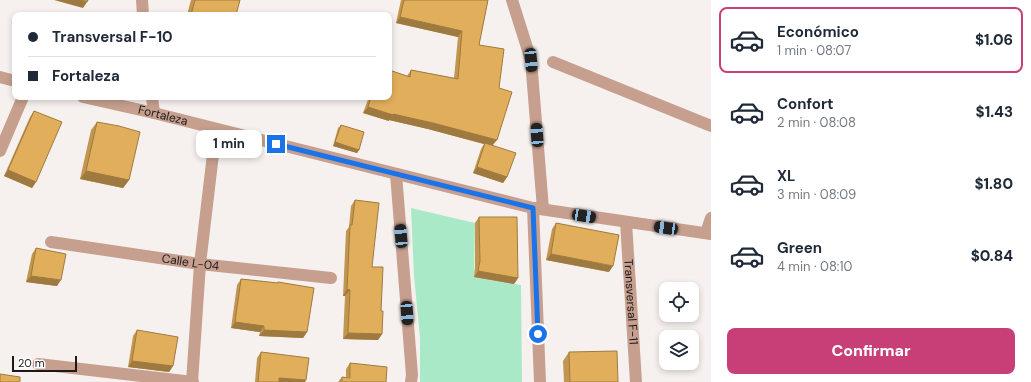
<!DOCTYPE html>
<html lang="es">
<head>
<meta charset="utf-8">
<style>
  body { margin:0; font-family:"DM Sans",sans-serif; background:#f6f6f7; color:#1f2937; height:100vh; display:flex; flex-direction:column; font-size:15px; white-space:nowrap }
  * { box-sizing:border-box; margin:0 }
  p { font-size:13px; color:#747a83 }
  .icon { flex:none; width:22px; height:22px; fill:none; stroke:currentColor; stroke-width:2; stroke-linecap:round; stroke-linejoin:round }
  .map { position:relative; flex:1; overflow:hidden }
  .panel { display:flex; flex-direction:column; background:#fff; width:320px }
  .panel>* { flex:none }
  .guide { position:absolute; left:12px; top:12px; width:380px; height:88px; border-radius:8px; box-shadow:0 2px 6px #0003; display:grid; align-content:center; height:88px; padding:0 16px; background:#fff }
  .tools { position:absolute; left:659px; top:282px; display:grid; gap:8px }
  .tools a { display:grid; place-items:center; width:40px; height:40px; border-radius:8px; background:#fff; box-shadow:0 2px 6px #0003; font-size:20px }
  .scale { position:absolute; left:12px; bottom:10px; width:65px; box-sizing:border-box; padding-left:4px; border:2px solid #1b1a19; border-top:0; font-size:11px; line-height:14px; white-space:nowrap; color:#1b1a19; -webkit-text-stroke:3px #fff; paint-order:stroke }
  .end { position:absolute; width:18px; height:18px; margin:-9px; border:5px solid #1a73e8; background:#fff; box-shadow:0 0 0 2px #fff }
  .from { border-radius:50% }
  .bubble { position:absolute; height:28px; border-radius:8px; background:#fff; box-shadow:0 2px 6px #0003; font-size:13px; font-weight:800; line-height:28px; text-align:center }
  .car { position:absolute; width:12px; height:24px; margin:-12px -6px; border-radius:5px; box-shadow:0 0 3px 1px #0007; background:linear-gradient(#222 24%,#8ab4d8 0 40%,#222 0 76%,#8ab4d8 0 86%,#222 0) }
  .guide b { display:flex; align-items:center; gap:14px; height:38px; font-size:15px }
  .guide b+b { border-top:1px solid #e0e1e3 }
  .guide i { width:10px; height:10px; background:#1f2937 }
  ul { padding:7px 0 0; list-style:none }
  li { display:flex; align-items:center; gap:12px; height:66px; margin:0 8px 6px; padding:0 8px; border:2px solid transparent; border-radius:8px }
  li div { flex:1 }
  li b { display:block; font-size:15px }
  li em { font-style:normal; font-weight:800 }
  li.selected { border-color:#c83e77 }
  li>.icon { width:36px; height:36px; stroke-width:1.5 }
  .primary-button { display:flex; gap:8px; margin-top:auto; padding:8px 16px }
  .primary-button a { flex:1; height:46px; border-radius:8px; background:#c83e77; color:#fff; font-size:16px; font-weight:800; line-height:46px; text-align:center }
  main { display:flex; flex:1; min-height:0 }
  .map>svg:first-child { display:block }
</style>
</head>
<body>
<main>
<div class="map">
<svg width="711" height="382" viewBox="0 0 711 382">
  <rect width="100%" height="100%" fill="#f6f1ef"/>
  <path fill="#a9e9c8" d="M411 208 475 223 474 277 521 285 522 382H420V338L414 276Z"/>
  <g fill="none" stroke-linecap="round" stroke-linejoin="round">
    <g stroke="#c69f8e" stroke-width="12">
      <path d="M142 0 143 15"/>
      <path d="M512 0 531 60 543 209 533 208 540 382"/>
      <path d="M553 62 711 126"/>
      <path d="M0 77 15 81"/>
      <path id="s1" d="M83 97 154 113 533 208 711 234"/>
      <path d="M152 97 154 113"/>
      <path d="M0 151 23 97"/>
      <path d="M396 174 412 375 411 382"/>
      <path id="s2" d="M626 222 636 382"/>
      <path d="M706 233 711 218"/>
      <path id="s3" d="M51 242 200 264 331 278"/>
      <path d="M38 364 193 382"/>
      <path d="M192 382 200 264 216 129"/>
    </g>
  </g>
  <g fill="#c2964e">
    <path d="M191 0H240L236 15H187Z"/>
    <path d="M401 0H488L479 45 493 145 507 177 503 183 473 173 481 149 484 144 428 129 389 120V121L363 113 369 97H389L407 76 411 70 454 78 458 37 396 23Z"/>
    <path d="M34 111 36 182 32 188 4 176 30 117Z"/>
    <path d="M97 122 129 180 123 188 80 179 91 130Z"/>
    <path d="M341 125 359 150 357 153 333 146 338 128Z"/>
    <path d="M355 200 372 267 381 311 382 334 378 340 343 339 345 296H343L346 231 349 227 351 206Z"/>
    <path d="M479 217 518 278 514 284 474 277 475 267V223Z"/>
    <path d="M556 223 609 272 546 260 552 229Z"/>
    <path d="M36 248 57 286 26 282 32 254Z"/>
    <path d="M241 279 277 283 278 282 307 332 303 338 259 336 260 332 231 328 237 285Z"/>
    <path d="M137 330 173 366 169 372 128 367 133 336Z"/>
    <path d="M261 352 305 382H255L257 358Z"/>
    <path d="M569 352 618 382H564L563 361Z"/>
    <path d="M350 363 386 382 346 377V369Z"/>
    <path d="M342 377V382H338Z"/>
  </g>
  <g fill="#9e7a40">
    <path d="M54 0H80L87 2 83 8Z"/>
    <path d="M400 17 462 31 458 37 396 23Z"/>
    <path d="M368 107 433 123 497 140 492 146 485 143 484 144 428 129 389 120V121L363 113Z"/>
    <path d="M335 142 359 150 357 153 333 146Z"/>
    <path d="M477 167 507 177 503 183 473 173Z"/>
    <path d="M8 170 36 182 32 188 4 176Z"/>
    <path d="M86 171 129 180 123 188 80 179Z"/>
    <path d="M551 254 613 266 609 272 546 260Z"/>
    <path d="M478 271 518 278 514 284 474 277Z"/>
    <path d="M31 276 61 280 57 286 26 282Z"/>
    <path d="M347 289 350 290 345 296H343Z"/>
    <path d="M235 322 264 326 260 332 231 328Z"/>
    <path d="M264 330 307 332 303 338 259 336Z"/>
    <path d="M348 333 382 334 378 340 343 339Z"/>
    <path d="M132 361 173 366 169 372 128 367Z"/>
    <path d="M279 378 306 380 305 382H276Z"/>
  </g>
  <g fill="#e1af5b" stroke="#9e7a40">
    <path d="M80 0H88L87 2Z"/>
    <path d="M195 0H240L236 15H191Z"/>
    <path d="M404 0H488L479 45 504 49 499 88 512 92 497 140 433 123 393 114V115L368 107 371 97H389V70L410 77 411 70 458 79 462 31 400 17Z"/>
    <path d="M34 111 62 122 36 182 8 170Z"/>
    <path d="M97 122 119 126 140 132 129 180 86 171Z"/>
    <path d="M341 125 364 132 359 150 335 142Z"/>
    <path d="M485 143 516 153 507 177 477 167Z"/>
    <path d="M355 200 379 203 372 267H383L381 311H383L382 334 348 333 350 290 347 289 350 225H352Z"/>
    <path d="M479 217H517L518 278 478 271 480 261Z"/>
    <path d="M556 223 619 235 613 266 551 254Z"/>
    <path d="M36 248 66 254 61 280 31 276Z"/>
    <path d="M241 279 278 283V282L314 288 307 332 264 330V326L235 322Z"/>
    <path d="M137 330 178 337 173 366 132 361Z"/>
    <path d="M617 351 618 382H570L569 352Z"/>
    <path d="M261 352 309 358 306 380 279 378V382H258Z"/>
    <path d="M350 363 387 367 386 382H342V377L350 378Z"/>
    <path d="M0 374 20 377V382H0Z"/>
  </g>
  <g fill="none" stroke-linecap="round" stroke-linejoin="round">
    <path stroke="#1a73e8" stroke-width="5" d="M276 144 533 208 538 334"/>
  </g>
  <g text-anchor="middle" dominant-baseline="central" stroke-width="4" stroke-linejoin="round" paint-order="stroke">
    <g font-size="12" fill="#1b1a19" stroke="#fff">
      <text stroke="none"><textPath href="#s1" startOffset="82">Fortaleza</textPath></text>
      <text stroke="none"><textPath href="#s3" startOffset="141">Calle L-04</textPath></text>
      <text stroke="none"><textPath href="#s2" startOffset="80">Transversal F-11</textPath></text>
    </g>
  </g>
</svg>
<div class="tools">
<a><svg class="icon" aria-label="locate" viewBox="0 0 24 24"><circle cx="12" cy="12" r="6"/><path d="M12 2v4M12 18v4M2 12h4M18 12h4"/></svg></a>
<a><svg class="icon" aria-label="layers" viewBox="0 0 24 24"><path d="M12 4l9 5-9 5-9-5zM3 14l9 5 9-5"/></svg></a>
</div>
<div class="scale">20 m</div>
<i class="end from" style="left:538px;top:334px"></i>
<i class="end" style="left:276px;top:144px"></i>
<div class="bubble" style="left:196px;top:130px;width:66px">1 min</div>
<i class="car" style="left:531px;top:60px;rotate:175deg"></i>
<i class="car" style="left:537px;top:135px;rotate:356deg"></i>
<i class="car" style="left:584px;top:216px;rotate:99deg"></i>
<i class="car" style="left:666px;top:228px;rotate:278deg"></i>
<i class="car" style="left:401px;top:236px;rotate:355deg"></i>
<i class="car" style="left:407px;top:313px;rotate:176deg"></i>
<div class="guide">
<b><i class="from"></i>Transversal F-10</b>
<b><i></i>Fortaleza</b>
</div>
</div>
<section class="panel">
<ul>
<li class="selected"><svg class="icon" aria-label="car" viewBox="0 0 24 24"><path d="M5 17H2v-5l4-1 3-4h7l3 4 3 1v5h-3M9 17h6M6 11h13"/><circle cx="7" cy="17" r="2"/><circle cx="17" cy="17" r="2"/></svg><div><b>Económico</b><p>1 min · 08:07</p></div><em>$1.06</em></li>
<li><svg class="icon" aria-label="car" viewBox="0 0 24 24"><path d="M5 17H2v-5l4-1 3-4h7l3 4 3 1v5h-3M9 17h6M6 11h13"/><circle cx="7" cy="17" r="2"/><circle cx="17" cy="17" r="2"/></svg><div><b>Confort</b><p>2 min · 08:08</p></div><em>$1.43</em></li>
<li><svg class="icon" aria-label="car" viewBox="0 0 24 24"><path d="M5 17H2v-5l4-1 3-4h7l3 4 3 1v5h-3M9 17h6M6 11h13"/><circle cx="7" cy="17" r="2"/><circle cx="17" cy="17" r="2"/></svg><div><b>XL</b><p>3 min · 08:09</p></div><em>$1.80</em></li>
<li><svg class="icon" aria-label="car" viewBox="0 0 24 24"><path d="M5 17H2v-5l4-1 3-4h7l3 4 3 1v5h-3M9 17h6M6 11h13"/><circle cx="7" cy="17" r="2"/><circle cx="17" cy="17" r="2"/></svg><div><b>Green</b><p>4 min · 08:10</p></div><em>$0.84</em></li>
</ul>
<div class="primary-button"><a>Confirmar</a></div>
</section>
</main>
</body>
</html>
